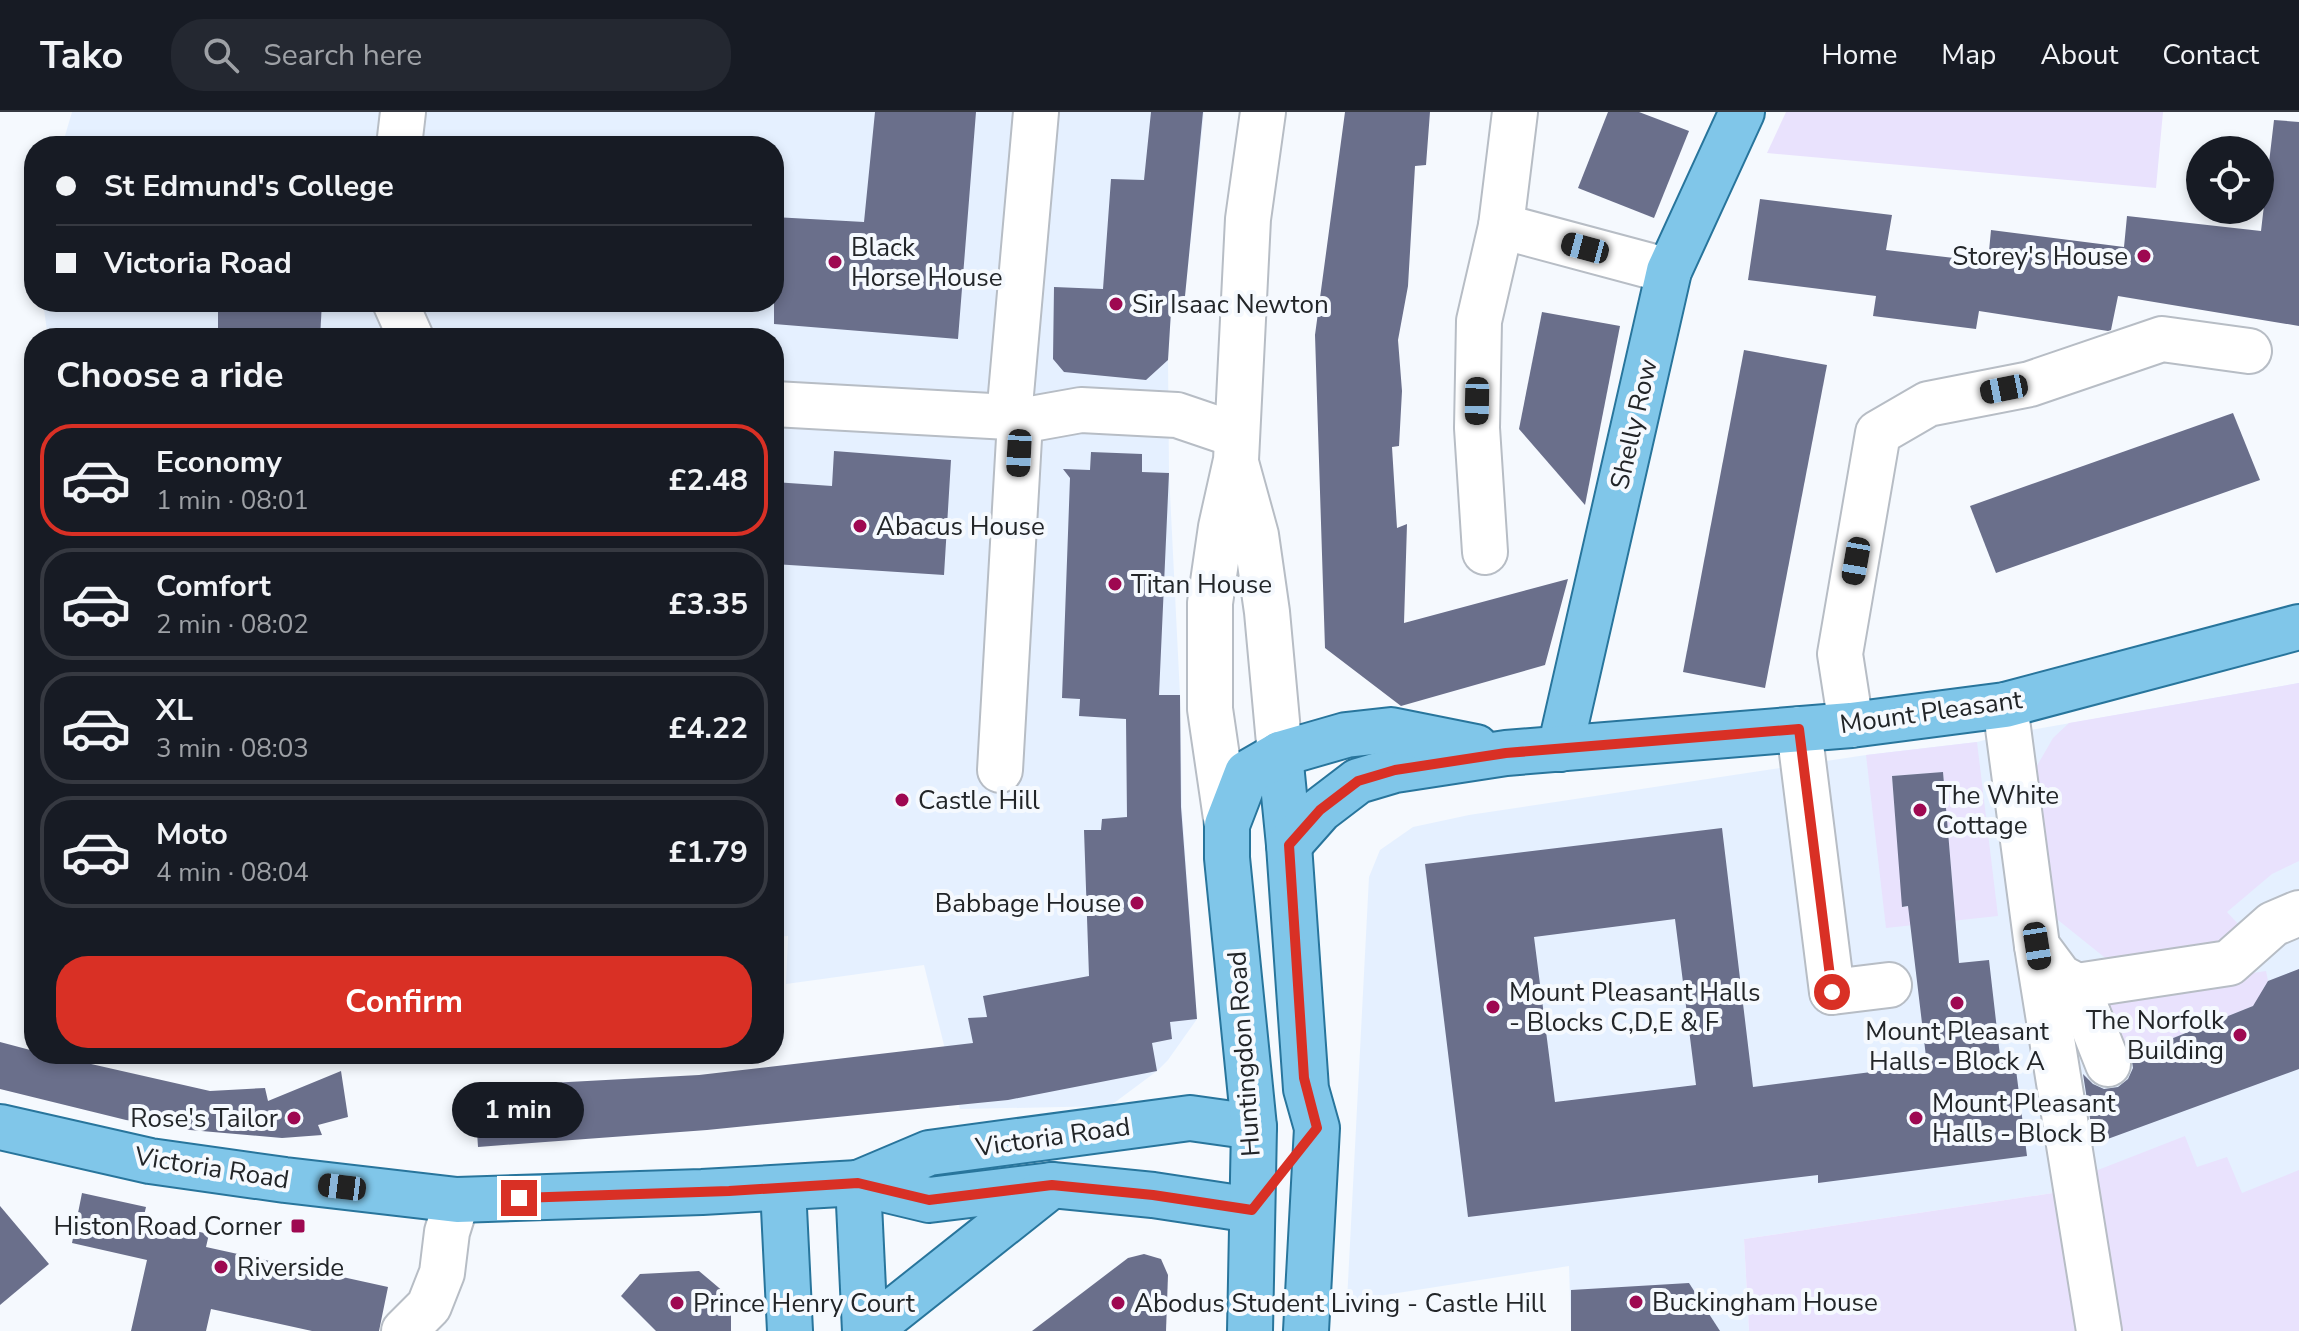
<!DOCTYPE html>
<html lang="en">
<head>
<meta charset="utf-8">
<style>
  body { margin:0; font-family:"Nunito Sans",sans-serif; background:#242831; color:#f1f3f6; height:100vh; display:flex; flex-direction:column; font-size:30px; white-space:nowrap }
  * { box-sizing:border-box; margin:0 }
  p { font-size:26px; color:#9ea1a6 }
  .icon { flex:none; width:44px; height:44px; fill:none; stroke:currentColor; stroke-width:2; stroke-linecap:round; stroke-linejoin:round }
  .map { position:relative; flex:1; overflow:hidden }
  .sheet { position:absolute; left:24px; top:216px; width:760px; height:736px; display:flex; flex-direction:column; background:#171b24; border-radius:32px; box-shadow:0 4px 12px #0003 }
  .sheet>* { flex:none }
  .hud { position:absolute; left:24px; top:24px; width:760px; height:176px; border-radius:32px; box-shadow:0 4px 12px #0003; display:grid; align-content:center; height:176px; padding:0 32px; background:#171b24 }
  .tools { position:absolute; left:2186px; top:24px; display:grid; gap:16px }
  .tools a { display:grid; place-items:center; width:88px; height:88px; border-radius:50%; background:#171b24; box-shadow:0 4px 12px #0003; font-size:40px }
  .end { position:absolute; width:36px; height:36px; margin:-18px; border:10px solid #d93025; background:#fff; box-shadow:0 0 0 4px #fff }
  .from { border-radius:50% }
  .bubble { position:absolute; height:56px; border-radius:28px; background:#171b24; box-shadow:0 4px 12px #0003; font-size:26px; font-weight:700; line-height:56px; text-align:center }
  .car { position:absolute; width:24px; height:48px; margin:-24px -12px; border-radius:10px; box-shadow:0 0 6px 2px #0007; background:linear-gradient(#222 24%,#8ab4d8 0 40%,#222 0 76%,#8ab4d8 0 86%,#222 0) }
  .hud b { display:flex; align-items:center; gap:28px; height:76px; font-size:30px }
  .hud b+b { border-top:2px solid #363941 }
  .hud i { width:20px; height:20px; background:#f1f3f6 }
  ul { padding:0; list-style:none }
  li { display:flex; align-items:center; gap:24px; height:112px; margin:0 16px 12px; padding:0 16px; border:4px solid #363941; border-radius:32px }
  li div { flex:1 }
  li b { display:block; font-size:30px }
  li em { font-style:normal; font-weight:700 }
  li.on { border-color:#d93025 }
  li>.icon { width:72px; height:72px; stroke-width:1.5 }
  h2 { padding:0 32px; font-size:36px; line-height:96px }
  .action { display:flex; gap:16px; margin-top:auto; padding:16px 32px }
  .action a { flex:1; height:92px; border-radius:32px; background:#d93025; color:#fff; font-size:32px; font-weight:700; line-height:92px; text-align:center }
  header { display:flex; align-items:center; gap:48px; box-sizing:border-box; height:112px; padding:0 40px; background:#171b24; border-bottom:2px solid #363941 }
  header strong { font-size:38px }
  nav { display:flex; gap:44px; margin-inline-start:auto; font-size:28px }
  .search { width:560px; height:72px; background:#242831; display:flex; align-items:center; gap:20px; box-sizing:border-box; padding:0 28px; border-radius:32px; color:#9ea1a6; font-size:30px }
  .map>svg:first-child { display:block }
</style>
</head>
<body>
<header>
<strong>Tako</strong>
<div class="search"><svg class="icon" aria-label="search" viewBox="0 0 24 24"><circle cx="10" cy="10" r="6"/><path d="M15 15l6 6"/></svg>Search here</div>
<nav><a>Home</a><a>Map</a><a>About</a><a>Contact</a></nav>
</header>
<div class="map">
<svg width="2299" height="1219" viewBox="0 0 2299 1219">
  <rect width="100%" height="100%" fill="#f5f9fe"/>
  <g fill="#e5f0ff">
    <path d="M72 0H1204L1185 184 1171 199 1168 248 1169 361 1180 583 1182 696 1197 907 1168 948 1157 959 1110 994 960 997 924 853 786 872 788 824 774 825V226H48L43 190H774V34H62Z"/>
    <path d="M2299 571V1219H2080L2053 1081 1744 1127 1749 1219H1571L1569 1154 1347 1189 1369 765 1380 738 1413 715 1469 703 1866 643 1977 630 2008 622Z"/>
  </g>
  <g fill="#e9e2fd" fill-rule="evenodd">
    <path d="M1786 0H2163L2156 76 1767 41Z"/>
    <path d="M2299 571V749L2272 762 2227 800 2241 815 2226 829 2114 853 2058 808 2047 791 2030 666 2053 626 2069 611Z"/>
    <path d="M1977 630 1998 804 1886 816 1866 643ZM1943 660 1954 791 1903 795 1892 664Z"/>
    <path d="M2266 859 2268 869 2263 877 2268 888 2118 948 2101 890 2109 883Z"/>
    <path d="M2185 1024 2197 1055 2227 1045 2242 1081 2299 1058V1219H2113L2085 1063Z"/>
    <path d="M2053 1081 2080 1219H1749L1744 1127Z"/>
  </g>
  <g fill="#6a6f8b" fill-rule="evenodd">
    <path d="M875 0H976L958 227 774 212V105L864 110Z"/>
    <path d="M1151 0H1203L1185 184 1171 199 1168 248 1146 268 1064 260 1053 247 1054 175 1103 177 1111 67 1144 68Z"/>
    <path d="M1345 0H1430L1426 53 1415 54 1408 174 1398 228 1402 279 1399 334 1392 335 1397 416 1407 412 1404 511 1568 467 1545 553 1401 594 1325 536 1315 223Z"/>
    <path d="M1608 0H1639L1689 19 1654 106 1578 76Z"/>
    <path d="M2274 8 2299 10V214L2118 184 2111 218 2108 219 1979 199 1976 217 1873 204 1876 184 1748 168 1760 87 1892 103 1886 138 1988 150 1991 118 2124 135 2127 104 2261 119Z"/>
    <path d="M218 190H322L320 226H218Z"/>
    <path d="M1542 200 1620 214 1585 393 1519 317Z"/>
    <path d="M1744 238 1827 253 1765 576 1683 560Z"/>
    <path d="M2233 301 2260 368 1996 461 1970 394Z"/>
    <path d="M834 339 951 348 944 463 774 452V370L832 374Z"/>
    <path d="M1091 340 1142 342V360L1169 361 1159 583H1180L1181 695 1197 907 1170 910 1172 927 1152 931 1157 959 1008 988 707 1018 478 1035 474 975 699 963 973 931 968 906 987 905 983 884 1089 864 1084 718H1101L1102 707 1127 705 1126 607 1079 604 1080 587 1062 586 1070 366 1063 357 1090 358Z"/>
    <path d="M1943 660 1959 851 1989 848 2000 944 2014 942 2027 1044 1818 1071V1063L1468 1105 1425 752 1722 716 1753 975 1927 953 1908 794 1902 795 1892 664ZM1675 807 1696 973 1555 990 1534 825Z"/>
    <path d="M2299 857V957L2094 1032 2083 962 2093 972 2104 977 2118 975 2128 967 2133 956 2131 943 2253 894 2268 869Z"/>
    <path d="M0 930 34 939V942H47L210 979 265 976 268 989 341 959 348 1005 318 1013 322 1023 282 1026 190 1018 126 1008 0 977Z"/>
    <path d="M82 1081 146 1095 143 1108 209 1122 206 1135 388 1175 379 1219H312L211 1197 206 1219H131L147 1148 72 1131Z"/>
    <path d="M0 1094 49 1152 0 1193Z"/>
    <path d="M1144 1142 1161 1147 1168 1163 1166 1219H1032L1128 1146Z"/>
    <path d="M699 1159 731 1186V1219H656L621 1184 640 1162Z"/>
    <path d="M1689 1171 1720 1219H1571V1178Z"/>
  </g>
  <g fill="none" stroke-linecap="round" stroke-linejoin="round">
    <defs>
      <g id="minor">
        <path d="M399 34 403 0"/>
        <path d="M1501 114 1515 0"/>
        <path d="M395 190 411 226"/>
        <path d="M774 292 1009 305 1020 309 1081 298 1177 303 1236 323"/>
        <path d="M1009 305 1036 0"/>
        <path d="M1237 354 1256 423 1267 500 1280 642"/>
        <path d="M1485 440 1477 316 1479 209 1501 114 1669 159"/>
        <path d="M2005 593 2037 834 2060 865 2077 874 2229 851 2273 812 2299 801"/>
        <path d="M1851 613 1840 542 1878 321 1928 292 2030 272 2162 227 2249 239"/>
        <path d="M1799 617 1832 880 1889 873"/>
        <path d="M1000 658 1020 309"/>
        <path d="M1227 713 1210 597V491L1221 415 1236 348 1248 107 1263 0"/>
        <path d="M2037 834 2099 1219"/>
        <path d="M2077 874 2108 952"/>
        <path d="M404 1219 429 1194 442 1161 447 1120 457 1088"/>
      </g>
      <g id="major">
        <path d="M1560 637 1669 159 1742 0"/>
        <path d="M1280 642 1289 733 1306 977 1317 1016 1306 1219"/>
        <path d="M1289 733 1320 698 1358 669 1395 658 1506 641 1851 613 2005 593 2299 515"/>
        <path d="M0 1015 150 1049 285 1068 457 1088 702 1080 858 1071 929 1088 1052 1073 1153 1083 1252 1098"/>
        <path d="M858 1071 929 1041 1190 1006 1254 1015"/>
        <path d="M858 1071 865 1219"/>
        <path d="M783 1076 790 1219"/>
        <path d="M868 1219 1052 1073"/>
        <path d="M1250 1219 1254 1015 1227 746V713L1247 661 1280 642 1346 623 1391 618 1476 635"/>
      </g>
    </defs>
    <use href="#minor" stroke="#b7bdc5" stroke-width="48"/>
    <use href="#major" stroke="#28759c" stroke-width="48"/>
    <use href="#minor" stroke="#fff" stroke-width="44"/>
    <use href="#major" stroke="#80c6e9" stroke-width="44"/>
  </g>
  <g fill="none" stroke-linecap="round" stroke-linejoin="round">
    <path stroke="#d93025" stroke-width="10" d="M519 1086 729 1079 858 1071 929 1088 1052 1073 1153 1083 1252 1098 1317 1016 1304 966 1289 733 1320 698 1358 669 1395 658 1506 641 1799 617 1832 880"/>
  </g>
  <g fill="#9e0851" stroke="#f5f9fe" stroke-width="3">
    <circle cx="2144" cy="144" r="8"/>
    <circle cx="835" cy="150" r="8"/>
    <circle cx="1116" cy="192" r="8"/>
    <circle cx="860" cy="414" r="8"/>
    <circle cx="1115" cy="472" r="8"/>
    <circle cx="902" cy="688" r="8"/>
    <circle cx="1920" cy="698" r="8"/>
    <circle cx="1137" cy="791" r="8"/>
    <circle cx="1957" cy="891" r="8"/>
    <circle cx="1493" cy="895" r="8"/>
    <circle cx="2240" cy="923" r="8"/>
    <circle cx="294" cy="1006" r="8"/>
    <circle cx="1916" cy="1006" r="8"/>
    <rect x="290" y="1106" width="16" height="16" rx="4"/>
    <circle cx="221" cy="1155" r="8"/>
    <circle cx="1636" cy="1190" r="8"/>
    <circle cx="677" cy="1191" r="8"/>
    <circle cx="1118" cy="1191" r="8"/>
  </g>
  <g text-anchor="middle" dominant-baseline="central" stroke-width="8" stroke-linejoin="round" paint-order="stroke">
    <g font-size="26" fill="#222528" stroke="#f5f9fe" text-anchor="start">
      <text x="851" y="135">Black<tspan x="851" dy="30">Horse House</tspan></text>
      <text x="2128" y="144" text-anchor="end">Storey's House</text>
      <text x="1132" y="192">Sir Isaac Newton</text>
      <text x="876" y="414">Abacus House</text>
      <text x="1131" y="472">Titan House</text>
      <text x="1936" y="683">The White<tspan x="1936" dy="30">Cottage</tspan></text>
      <text x="918" y="688">Castle Hill</text>
      <text x="1121" y="791" text-anchor="end">Babbage House</text>
      <text x="1509" y="880">Mount Pleasant Halls<tspan x="1509" dy="30">- Blocks C,D,E &amp; F</tspan></text>
      <text x="2224" y="908" text-anchor="end">The Norfolk<tspan x="2224" dy="30">Building</tspan></text>
      <text x="1957" y="919" text-anchor="middle">Mount Pleasant<tspan x="1957" dy="30">Halls - Block A</tspan></text>
      <text x="1932" y="991">Mount Pleasant<tspan x="1932" dy="30">Halls - Block B</tspan></text>
      <text x="278" y="1006" text-anchor="end">Rose's Tailor</text>
      <text x="282" y="1114" text-anchor="end">Histon Road Corner</text>
      <text x="237" y="1155">Riverside</text>
      <text x="1652" y="1190">Buckingham House</text>
      <text x="693" y="1191">Prince Henry Court</text>
      <text x="1134" y="1191">Abodus Student Living - Castle Hill</text>
    </g>
    <g font-size="26" fill="#222528" stroke="#f5f9fe">
      <text transform="translate(1634 312) rotate(-77)">Shelly Row</text>
      <text transform="translate(1931 600) rotate(-8)">Mount Pleasant</text>
      <text transform="translate(1244 942) rotate(-94)">Huntingdon Road</text>
      <text transform="translate(1053 1025) rotate(-8)">Victoria Road</text>
      <text transform="translate(212 1056) rotate(9)">Victoria Road</text>
    </g>
  </g>
</svg>
<div class="tools">
<a><svg class="icon" aria-label="locate" viewBox="0 0 24 24"><circle cx="12" cy="12" r="6"/><path d="M12 2v4M12 18v4M2 12h4M18 12h4"/></svg></a>
</div>
<i class="end from" style="left:1832px;top:880px"></i>
<i class="end" style="left:519px;top:1086px"></i>
<div class="bubble" style="left:452px;top:970px;width:132px">1 min</div>
<i class="car" style="left:1585px;top:136px;rotate:285deg"></i>
<i class="car" style="left:2004px;top:277px;rotate:259deg"></i>
<i class="car" style="left:1477px;top:289px;rotate:181deg"></i>
<i class="car" style="left:1019px;top:341px;rotate:183deg"></i>
<i class="car" style="left:1856px;top:449px;rotate:190deg"></i>
<i class="car" style="left:2037px;top:834px;rotate:171deg"></i>
<i class="car" style="left:342px;top:1075px;rotate:277deg"></i>
<div class="hud">
<b><i class="from"></i>St Edmund's College</b>
<b><i></i>Victoria Road</b>
</div>
<section class="sheet">
<h2>Choose a ride</h2>
<ul>
<li class="on"><svg class="icon" aria-label="car" viewBox="0 0 24 24"><path d="M5 17H2v-5l4-1 3-4h7l3 4 3 1v5h-3M9 17h6M6 11h13"/><circle cx="7" cy="17" r="2"/><circle cx="17" cy="17" r="2"/></svg><div><b>Economy</b><p>1 min · 08:01</p></div><em>£2.48</em></li>
<li><svg class="icon" aria-label="car" viewBox="0 0 24 24"><path d="M5 17H2v-5l4-1 3-4h7l3 4 3 1v5h-3M9 17h6M6 11h13"/><circle cx="7" cy="17" r="2"/><circle cx="17" cy="17" r="2"/></svg><div><b>Comfort</b><p>2 min · 08:02</p></div><em>£3.35</em></li>
<li><svg class="icon" aria-label="car" viewBox="0 0 24 24"><path d="M5 17H2v-5l4-1 3-4h7l3 4 3 1v5h-3M9 17h6M6 11h13"/><circle cx="7" cy="17" r="2"/><circle cx="17" cy="17" r="2"/></svg><div><b>XL</b><p>3 min · 08:03</p></div><em>£4.22</em></li>
<li><svg class="icon" aria-label="car" viewBox="0 0 24 24"><path d="M5 17H2v-5l4-1 3-4h7l3 4 3 1v5h-3M9 17h6M6 11h13"/><circle cx="7" cy="17" r="2"/><circle cx="17" cy="17" r="2"/></svg><div><b>Moto</b><p>4 min · 08:04</p></div><em>£1.79</em></li>
</ul>
<div class="action"><a>Confirm</a></div>
</section>
</div>
</body>
</html>
